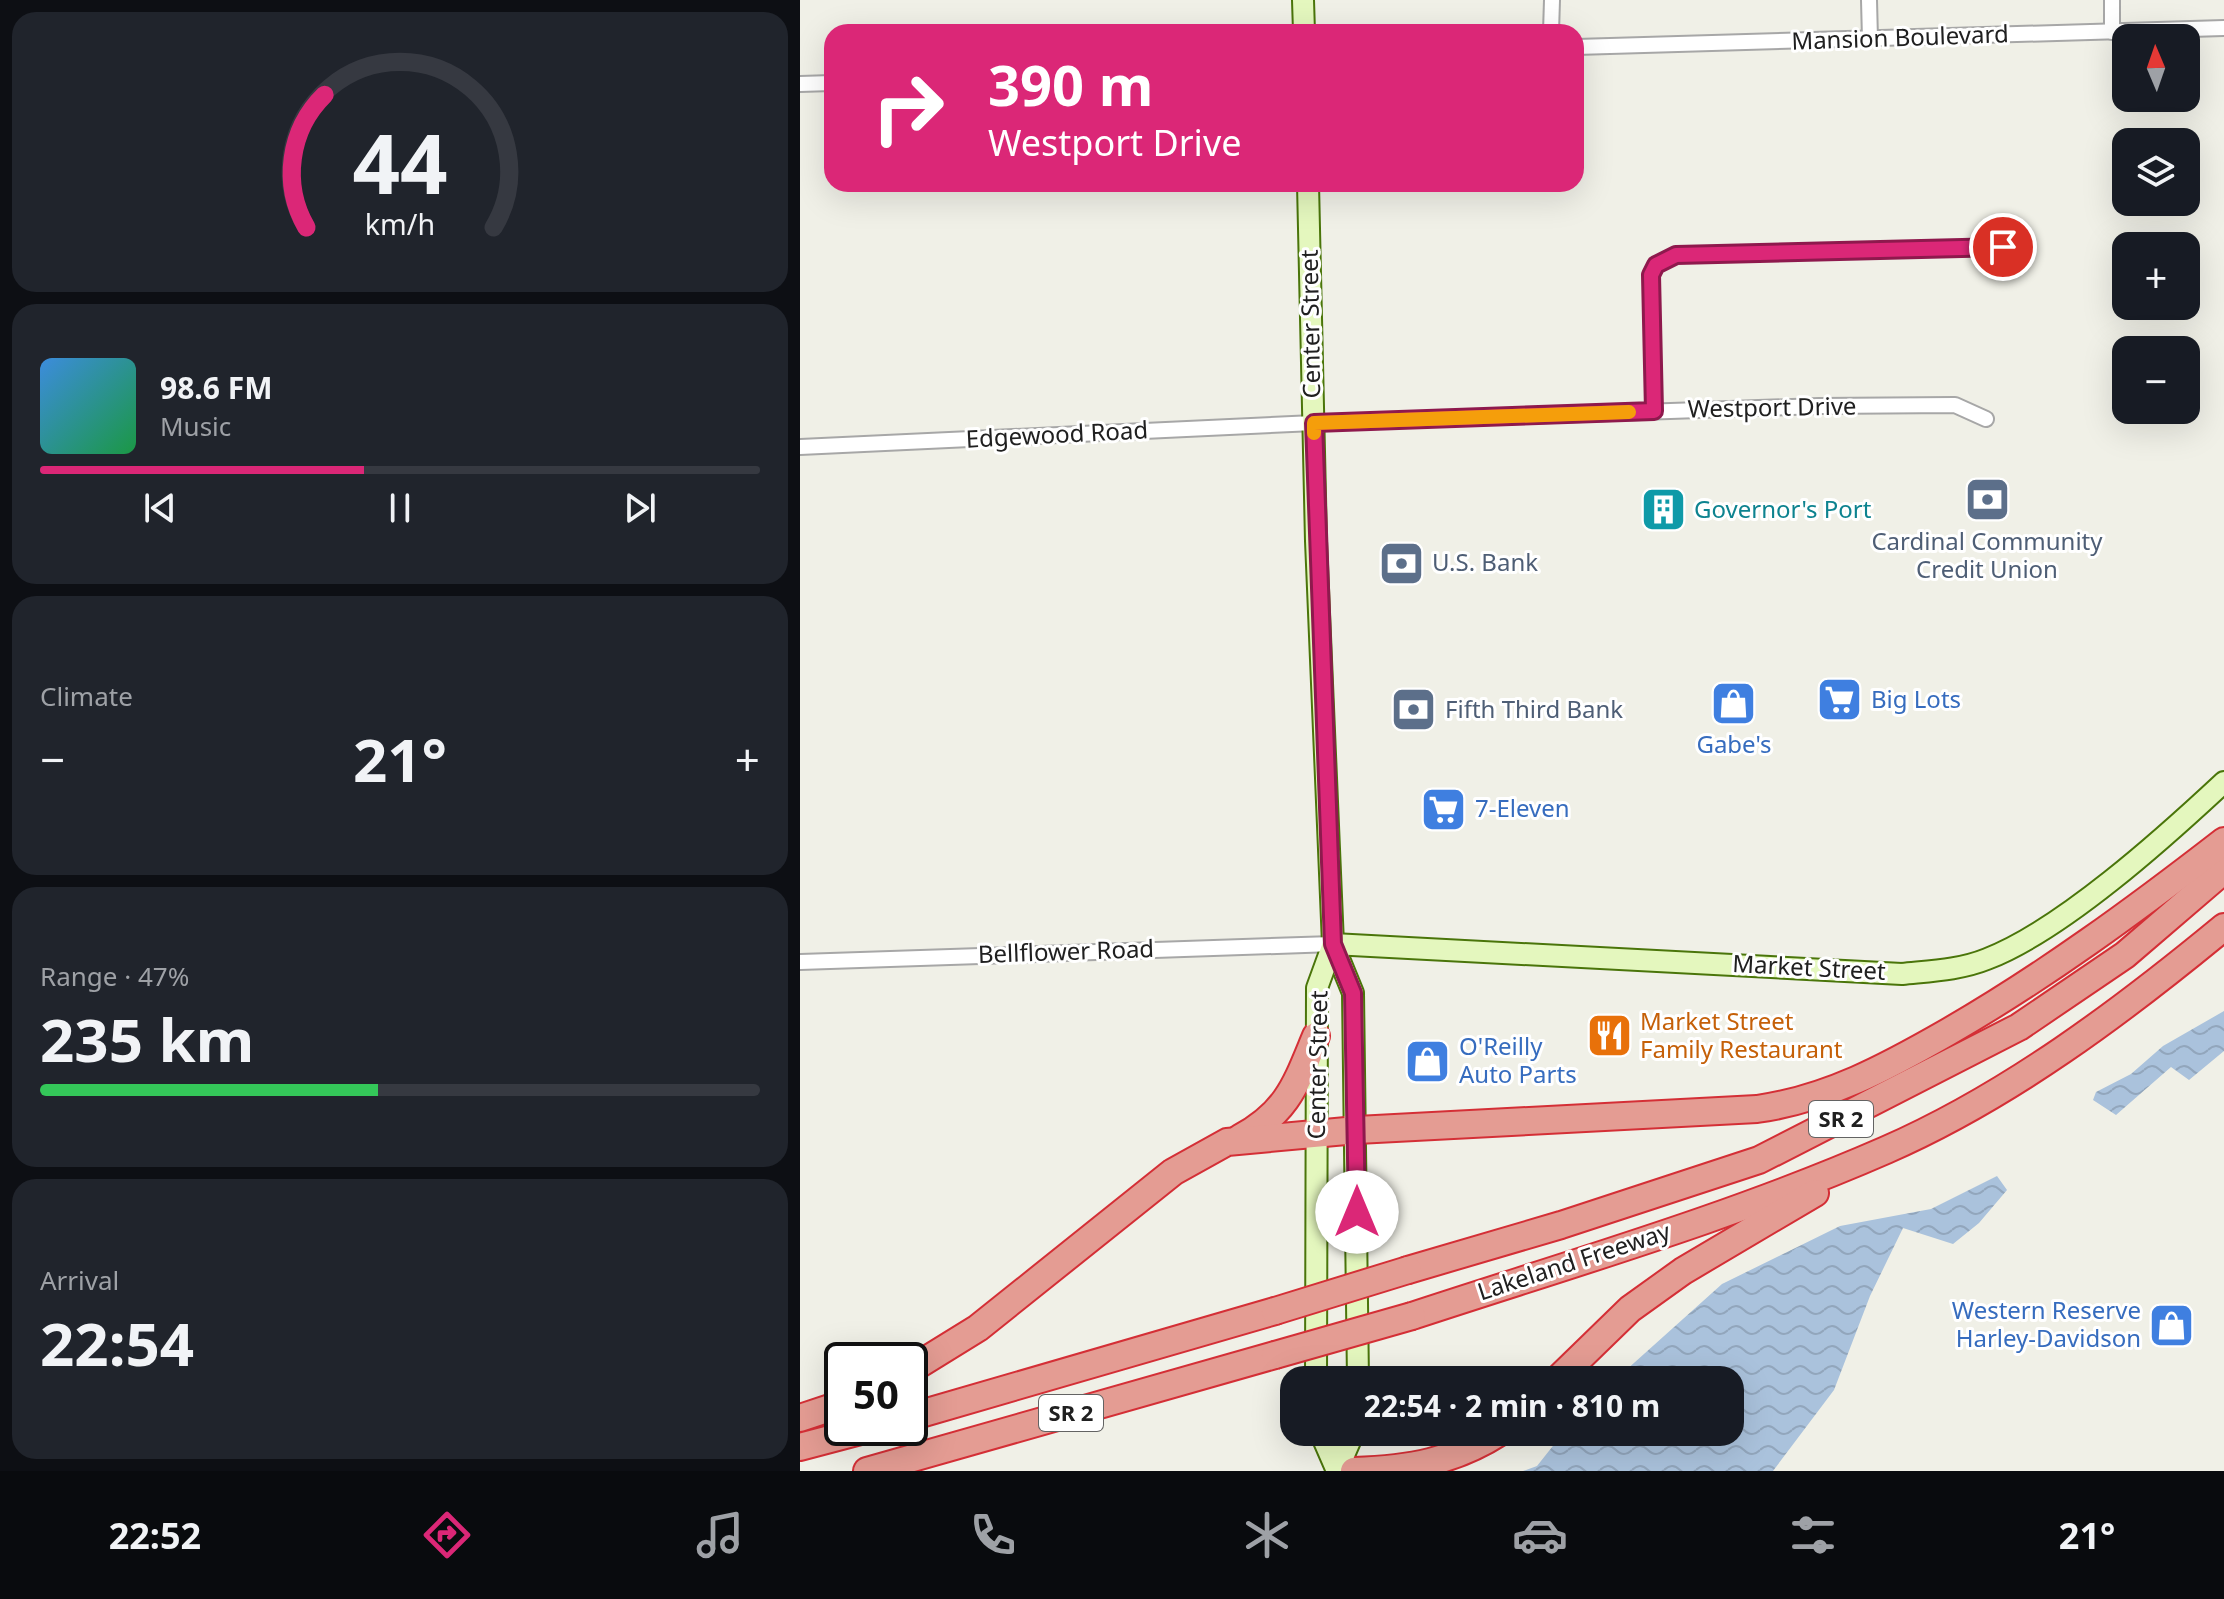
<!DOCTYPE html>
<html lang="en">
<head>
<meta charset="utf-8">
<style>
  body { margin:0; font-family:"Noto Sans",sans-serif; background:#20242c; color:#f1f3f6; height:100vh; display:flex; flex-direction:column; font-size:30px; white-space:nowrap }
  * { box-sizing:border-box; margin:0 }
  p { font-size:26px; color:#9ea1a6 }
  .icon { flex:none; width:44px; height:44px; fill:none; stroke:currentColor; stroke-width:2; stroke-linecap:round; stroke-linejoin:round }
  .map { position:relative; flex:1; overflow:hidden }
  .side { display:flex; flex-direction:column; gap:12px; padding:12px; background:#0d0f14; width:800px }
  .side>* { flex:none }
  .hud { position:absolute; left:24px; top:24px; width:760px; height:168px; border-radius:24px; box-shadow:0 8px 32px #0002; background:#db2777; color:#fff; overflow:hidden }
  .needle { width:52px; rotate:358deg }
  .tools { position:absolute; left:1312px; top:24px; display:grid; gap:16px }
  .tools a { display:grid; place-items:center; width:88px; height:88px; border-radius:16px; background:#171b24; box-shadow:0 8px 32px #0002; font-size:40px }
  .speed { position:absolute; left:24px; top:1342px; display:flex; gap:16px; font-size:40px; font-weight:700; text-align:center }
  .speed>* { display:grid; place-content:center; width:104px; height:104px; border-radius:50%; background:#171b24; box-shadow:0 8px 32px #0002; line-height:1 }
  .speed .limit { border:4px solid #111; border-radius:12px; background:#fff; color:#111 }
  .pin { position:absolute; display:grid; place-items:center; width:68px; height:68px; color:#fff; margin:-34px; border:4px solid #fff; border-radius:50%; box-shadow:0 2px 8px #0007 }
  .me { position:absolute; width:88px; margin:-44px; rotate:0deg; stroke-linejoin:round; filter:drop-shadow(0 0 6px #0008) }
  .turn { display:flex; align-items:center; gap:28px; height:168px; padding:0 32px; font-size:36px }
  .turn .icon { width:104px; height:104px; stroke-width:2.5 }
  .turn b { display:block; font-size:56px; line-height:68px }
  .big { font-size:60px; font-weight:700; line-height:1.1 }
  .side .tile { flex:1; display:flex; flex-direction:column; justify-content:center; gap:12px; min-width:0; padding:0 28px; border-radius:24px; background:#20242c }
  .side .dial { align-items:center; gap:0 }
  .dial svg { height:208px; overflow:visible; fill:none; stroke:#363941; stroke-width:7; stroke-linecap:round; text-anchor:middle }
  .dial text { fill:#f1f3f6; stroke:none }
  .song { display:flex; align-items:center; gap:24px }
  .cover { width:96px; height:96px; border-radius:12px; background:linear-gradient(135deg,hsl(210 70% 55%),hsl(140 70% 35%)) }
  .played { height:8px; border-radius:4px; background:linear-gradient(90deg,#db2777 45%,#363941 45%) }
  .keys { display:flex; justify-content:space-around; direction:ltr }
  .heat { display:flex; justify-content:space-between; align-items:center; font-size:44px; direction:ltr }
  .charge { height:12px; border-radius:6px; background:linear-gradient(90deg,#34c759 47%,#363941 0) }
  .trip { position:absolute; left:480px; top:1366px; width:464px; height:80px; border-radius:24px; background:#171b24; box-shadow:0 8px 32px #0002; font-weight:700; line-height:80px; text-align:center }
  .tab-bar { display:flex; height:128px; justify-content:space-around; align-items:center; background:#090b0e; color:#9ea1a6 }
  .tab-bar .icon { width:56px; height:56px }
  .tab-bar .selected { color:#db2777 }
  .tab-bar b { font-size:36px; color:#f1f3f6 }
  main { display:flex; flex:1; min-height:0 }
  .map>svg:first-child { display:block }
  .water { fill:url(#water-waves) }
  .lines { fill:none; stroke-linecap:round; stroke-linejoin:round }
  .street-casing { stroke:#a7a7a7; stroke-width:18 }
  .secondary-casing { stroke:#4a750a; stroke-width:24 }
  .highway-casing { stroke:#d42f36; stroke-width:30 }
  .street { stroke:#fff; stroke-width:14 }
  .secondary { stroke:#e4f7be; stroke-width:20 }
  .highway { stroke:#e49c93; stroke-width:26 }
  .highway-bridge-casing { stroke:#d42f36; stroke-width:30; stroke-linecap:butt }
  .highway-bridge { stroke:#e49c93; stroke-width:26 }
  .route-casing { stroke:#8e194d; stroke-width:20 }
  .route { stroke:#db2777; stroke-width:14 }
  .slow { stroke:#f59e0b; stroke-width:14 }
  .labels { text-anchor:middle; stroke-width:6; stroke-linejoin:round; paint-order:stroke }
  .shield { fill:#fff; stroke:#636363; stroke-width:2 }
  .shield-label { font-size:22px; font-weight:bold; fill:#202020 }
  .street-label { font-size:24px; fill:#202020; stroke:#fff }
  .culture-label { font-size:24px; fill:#0d838f; stroke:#fff; text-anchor:start }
  .service-label { font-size:24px; fill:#4e5e75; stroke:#fff; text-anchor:start }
  .shop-label { font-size:24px; fill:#366cbe; stroke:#fff; text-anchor:start }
  .food-label { font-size:24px; fill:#c56008; stroke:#fff; text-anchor:start }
</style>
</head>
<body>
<main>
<section class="side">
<div class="tile dial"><svg viewBox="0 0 100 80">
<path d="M14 69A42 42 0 1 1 86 69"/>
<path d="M14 69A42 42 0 0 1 21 18" stroke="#db2777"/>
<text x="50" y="56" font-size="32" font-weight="700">44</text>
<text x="50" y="72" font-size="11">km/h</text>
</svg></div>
<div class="tile">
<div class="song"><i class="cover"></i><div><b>98.6 FM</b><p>Music</p></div></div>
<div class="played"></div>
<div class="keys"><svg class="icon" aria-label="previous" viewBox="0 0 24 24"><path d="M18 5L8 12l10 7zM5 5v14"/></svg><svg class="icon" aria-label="pause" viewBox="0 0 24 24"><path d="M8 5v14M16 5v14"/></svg><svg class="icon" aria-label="next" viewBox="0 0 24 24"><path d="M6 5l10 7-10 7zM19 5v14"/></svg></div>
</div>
<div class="tile"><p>Climate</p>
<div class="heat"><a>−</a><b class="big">21°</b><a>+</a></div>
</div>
<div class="tile"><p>Range · 47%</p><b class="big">235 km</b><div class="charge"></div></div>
<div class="tile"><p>Arrival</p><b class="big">22:54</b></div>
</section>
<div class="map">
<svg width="1424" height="1471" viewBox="0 0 1424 1471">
  <defs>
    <pattern id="water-waves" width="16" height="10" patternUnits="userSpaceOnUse" patternTransform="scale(2)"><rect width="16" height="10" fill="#aac2dc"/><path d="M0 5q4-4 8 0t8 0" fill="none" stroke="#92a6bc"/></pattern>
  </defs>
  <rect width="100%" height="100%" fill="#f0f0e7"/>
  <!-- water -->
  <g class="water">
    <path d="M 1424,1011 L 1424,1051 L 1389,1080 L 1371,1067 L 1316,1115 L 1293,1100 L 1296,1092 L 1331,1074 L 1363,1046 Z"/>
    <path d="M 1197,1176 L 1207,1190 L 1179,1223 L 1153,1244 L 1103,1228 L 1070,1296 L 1034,1390 L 973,1471 L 723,1471 L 737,1466 L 764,1432 L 930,1432 L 930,1380 L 815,1380 L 922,1284 L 1040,1226 L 1131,1209 Z"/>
  </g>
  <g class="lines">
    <defs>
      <g id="street">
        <path d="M 1069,0 L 1070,39"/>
        <path d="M 1312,0 L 1312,32"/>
        <path d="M 751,32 L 752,0"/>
        <path d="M 776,47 L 1424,28"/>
        <path d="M 0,84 L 32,83"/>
        <path d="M 854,411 L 851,275 L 856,265 L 876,255 L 1203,247"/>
        <path d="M 0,447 L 514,423 L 1019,406 L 1155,405 L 1186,419"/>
        <path d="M 0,962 L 533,944"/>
      </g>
      <g id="secondary">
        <path d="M 503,0 L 504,32"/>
        <path d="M 508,184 L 516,541 L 533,944 L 553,993 L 558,1380"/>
        <path d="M 533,944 L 1102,974 C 1130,971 1160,970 1187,959 C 1262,930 1364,838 1424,782"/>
        <path d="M 516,1380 L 517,988 L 533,944"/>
        <path d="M 520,1432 L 537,1471"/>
        <path d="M 537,1471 L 554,1432"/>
      </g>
      <g id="highway">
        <path d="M 440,1138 C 488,1112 496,1084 516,1036"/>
        <path d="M 608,1270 L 761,1225 L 959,1160 L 1219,1027 L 1325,955 L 1424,870"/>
        <path d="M 612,1316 C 770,1264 933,1217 1086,1150 C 1209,1096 1321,1012 1424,927"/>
        <path d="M 110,1370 L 178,1328 L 373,1172 L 427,1142 L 557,1130 L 957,1109 C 1028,1099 1087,1067 1148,1032 C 1245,976 1335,910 1424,841"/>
        <path d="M 757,1380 L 830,1309 L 883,1271 L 1015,1193"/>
        <path d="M 110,1417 L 475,1311"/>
        <path d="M 0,1418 L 42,1404"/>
        <path d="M 0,1447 L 72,1428"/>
        <path d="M 67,1471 L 475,1355"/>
        <path d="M 554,1471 C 609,1469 653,1462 700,1432"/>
      </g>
    </defs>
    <!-- street casing -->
    <use href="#street" class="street-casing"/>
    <!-- secondary casing -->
    <use href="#secondary" class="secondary-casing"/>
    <!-- highway casing -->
    <use href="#highway" class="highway-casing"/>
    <!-- street -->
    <use href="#street" class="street"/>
    <!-- secondary -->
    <use href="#secondary" class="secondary"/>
    <!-- highway -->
    <use href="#highway" class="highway"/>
    <defs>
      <g id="highway-bridge">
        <path d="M 475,1311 L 608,1270"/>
        <path d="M 475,1355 L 612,1316"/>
      </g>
    </defs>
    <!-- highway-bridge casing -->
    <use href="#highway-bridge" class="highway-bridge-casing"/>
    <!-- highway-bridge -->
    <use href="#highway-bridge" class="highway-bridge"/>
  </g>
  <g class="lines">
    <defs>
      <path id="route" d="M 557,1212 L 553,993 L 533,944 L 514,423 L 854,411 L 851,275 L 856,265 L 876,255 L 1203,247"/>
    </defs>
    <!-- route casing -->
    <use href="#route" class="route-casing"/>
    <!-- route -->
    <use href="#route" class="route"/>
    <!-- slow -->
    <path class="slow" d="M 514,433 L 514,423 L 829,412"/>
  </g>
  <!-- icons -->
  <defs>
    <symbol id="bank-square" viewBox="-11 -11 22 22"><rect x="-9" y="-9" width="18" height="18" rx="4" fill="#5c6f8a" stroke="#fff"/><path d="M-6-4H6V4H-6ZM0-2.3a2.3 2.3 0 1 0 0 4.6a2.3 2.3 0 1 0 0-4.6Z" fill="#fff"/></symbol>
    <symbol id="building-square" viewBox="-11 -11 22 22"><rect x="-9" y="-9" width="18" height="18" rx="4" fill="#0f9aa8" stroke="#fff"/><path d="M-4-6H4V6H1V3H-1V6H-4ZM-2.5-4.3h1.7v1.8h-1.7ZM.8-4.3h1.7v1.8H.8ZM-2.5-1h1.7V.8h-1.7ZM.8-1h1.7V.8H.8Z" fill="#fff"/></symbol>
    <symbol id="supermarket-square" viewBox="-11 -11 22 22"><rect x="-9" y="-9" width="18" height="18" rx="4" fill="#3f7fe0" stroke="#fff"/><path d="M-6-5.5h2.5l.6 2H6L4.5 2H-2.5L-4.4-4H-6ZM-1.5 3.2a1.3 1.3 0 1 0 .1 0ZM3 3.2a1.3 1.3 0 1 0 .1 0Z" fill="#fff"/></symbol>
    <symbol id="shop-square" viewBox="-11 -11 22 22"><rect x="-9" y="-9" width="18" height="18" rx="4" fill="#3f7fe0" stroke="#fff"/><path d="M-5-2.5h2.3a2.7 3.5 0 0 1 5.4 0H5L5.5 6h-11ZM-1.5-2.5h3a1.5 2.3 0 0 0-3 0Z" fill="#fff"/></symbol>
    <symbol id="restaurant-square" viewBox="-11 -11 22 22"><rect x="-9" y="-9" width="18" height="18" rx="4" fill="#e8710a" stroke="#fff"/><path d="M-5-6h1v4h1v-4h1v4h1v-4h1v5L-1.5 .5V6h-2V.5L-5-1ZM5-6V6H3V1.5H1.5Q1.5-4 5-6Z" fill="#fff"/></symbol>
  </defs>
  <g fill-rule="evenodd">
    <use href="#bank-square" x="1162" y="474" width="51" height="51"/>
    <use href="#building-square" x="838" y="484" width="51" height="51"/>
    <use href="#bank-square" x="576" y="538" width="51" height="51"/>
    <use href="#supermarket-square" x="1014" y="674" width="51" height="51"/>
    <use href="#shop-square" x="908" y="678" width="51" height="51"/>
    <use href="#bank-square" x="588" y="684" width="51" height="51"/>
    <use href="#supermarket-square" x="618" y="784" width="51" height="51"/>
    <use href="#restaurant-square" x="784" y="1010" width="51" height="51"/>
    <use href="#shop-square" x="602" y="1036" width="51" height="51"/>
    <use href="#shop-square" x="1346" y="1300" width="51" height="51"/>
  </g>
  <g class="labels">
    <!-- shield labels -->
    <g class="shield">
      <rect x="1009" y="1101" width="64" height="36" rx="6"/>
      <rect x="239" y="1395" width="64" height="36" rx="6"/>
    </g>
    <g class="shield-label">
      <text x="1041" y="1127">SR 2</text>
      <text x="271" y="1421">SR 2</text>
    </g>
    <!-- street labels -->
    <g class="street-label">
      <text transform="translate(1100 38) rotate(-2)" y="8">Mansion Boulevard</text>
      <text transform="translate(511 324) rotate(-91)" y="8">Center Street</text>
      <text transform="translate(972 408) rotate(-1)" y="8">Westport Drive</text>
      <text transform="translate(257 435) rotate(-3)" y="8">Edgewood Road</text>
      <text transform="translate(266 952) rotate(-2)" y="8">Bellflower Road</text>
      <text transform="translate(1009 968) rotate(3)" y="8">Market Street</text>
      <text transform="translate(518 1065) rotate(-89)" y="8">Center Street</text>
      <text transform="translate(774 1262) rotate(-18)" y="8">Lakeland Freeway</text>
    </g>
    <!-- culture labels -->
    <g class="culture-label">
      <text x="894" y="518">Governor's Port</text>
    </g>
    <!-- service labels -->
    <g class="service-label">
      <text x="1187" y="550" text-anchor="middle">Cardinal Community<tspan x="1187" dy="28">Credit Union</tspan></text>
      <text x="632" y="571">U.S. Bank</text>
      <text x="645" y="718">Fifth Third Bank</text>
    </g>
    <!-- shop labels -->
    <g class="shop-label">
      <text x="1071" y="708">Big Lots</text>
      <text x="934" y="753" text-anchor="middle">Gabe's</text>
      <text x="675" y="817">7-Eleven</text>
      <text x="659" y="1055">O'Reilly<tspan x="659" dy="28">Auto Parts</tspan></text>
      <text x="1341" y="1319" text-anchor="end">Western Reserve<tspan x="1341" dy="28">Harley-Davidson</tspan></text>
    </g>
    <!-- food labels -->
    <g class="food-label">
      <text x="840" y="1030">Market Street<tspan x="840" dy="28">Family Restaurant</tspan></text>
    </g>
  </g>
</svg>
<div class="tools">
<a><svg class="needle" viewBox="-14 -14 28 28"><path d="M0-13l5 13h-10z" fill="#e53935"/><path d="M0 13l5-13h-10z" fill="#9ea1a6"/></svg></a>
<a><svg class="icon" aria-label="layers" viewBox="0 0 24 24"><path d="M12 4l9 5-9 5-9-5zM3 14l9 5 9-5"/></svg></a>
<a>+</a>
<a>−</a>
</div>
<div class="speed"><div class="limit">50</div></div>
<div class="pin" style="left:1203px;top:247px;background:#d93025"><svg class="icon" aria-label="arrive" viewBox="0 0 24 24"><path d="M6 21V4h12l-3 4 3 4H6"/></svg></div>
<svg class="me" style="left:557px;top:1212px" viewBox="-20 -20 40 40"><circle r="19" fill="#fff"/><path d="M0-13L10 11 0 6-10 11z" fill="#db2777"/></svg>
<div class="trip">22:54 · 2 min · 810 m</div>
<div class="hud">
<div class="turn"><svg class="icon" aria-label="right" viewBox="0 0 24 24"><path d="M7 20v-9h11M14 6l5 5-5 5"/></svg><div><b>390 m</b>Westport Drive</div></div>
</div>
</div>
</main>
<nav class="tab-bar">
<b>22:52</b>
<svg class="icon selected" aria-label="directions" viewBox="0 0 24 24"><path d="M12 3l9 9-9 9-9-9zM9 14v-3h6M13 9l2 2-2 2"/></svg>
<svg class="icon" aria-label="music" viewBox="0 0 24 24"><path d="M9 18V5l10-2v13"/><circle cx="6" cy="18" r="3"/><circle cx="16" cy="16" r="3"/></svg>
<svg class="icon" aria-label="phone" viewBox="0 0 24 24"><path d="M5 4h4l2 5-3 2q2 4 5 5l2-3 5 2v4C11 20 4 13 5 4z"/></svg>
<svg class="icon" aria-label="climate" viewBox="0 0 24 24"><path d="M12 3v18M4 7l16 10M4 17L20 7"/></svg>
<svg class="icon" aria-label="car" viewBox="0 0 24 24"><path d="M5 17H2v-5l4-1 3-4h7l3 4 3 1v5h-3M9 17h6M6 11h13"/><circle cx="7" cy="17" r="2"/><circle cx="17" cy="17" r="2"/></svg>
<svg class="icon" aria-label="filters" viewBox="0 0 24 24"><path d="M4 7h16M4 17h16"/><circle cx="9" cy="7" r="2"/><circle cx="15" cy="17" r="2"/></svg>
<b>21°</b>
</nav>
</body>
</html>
